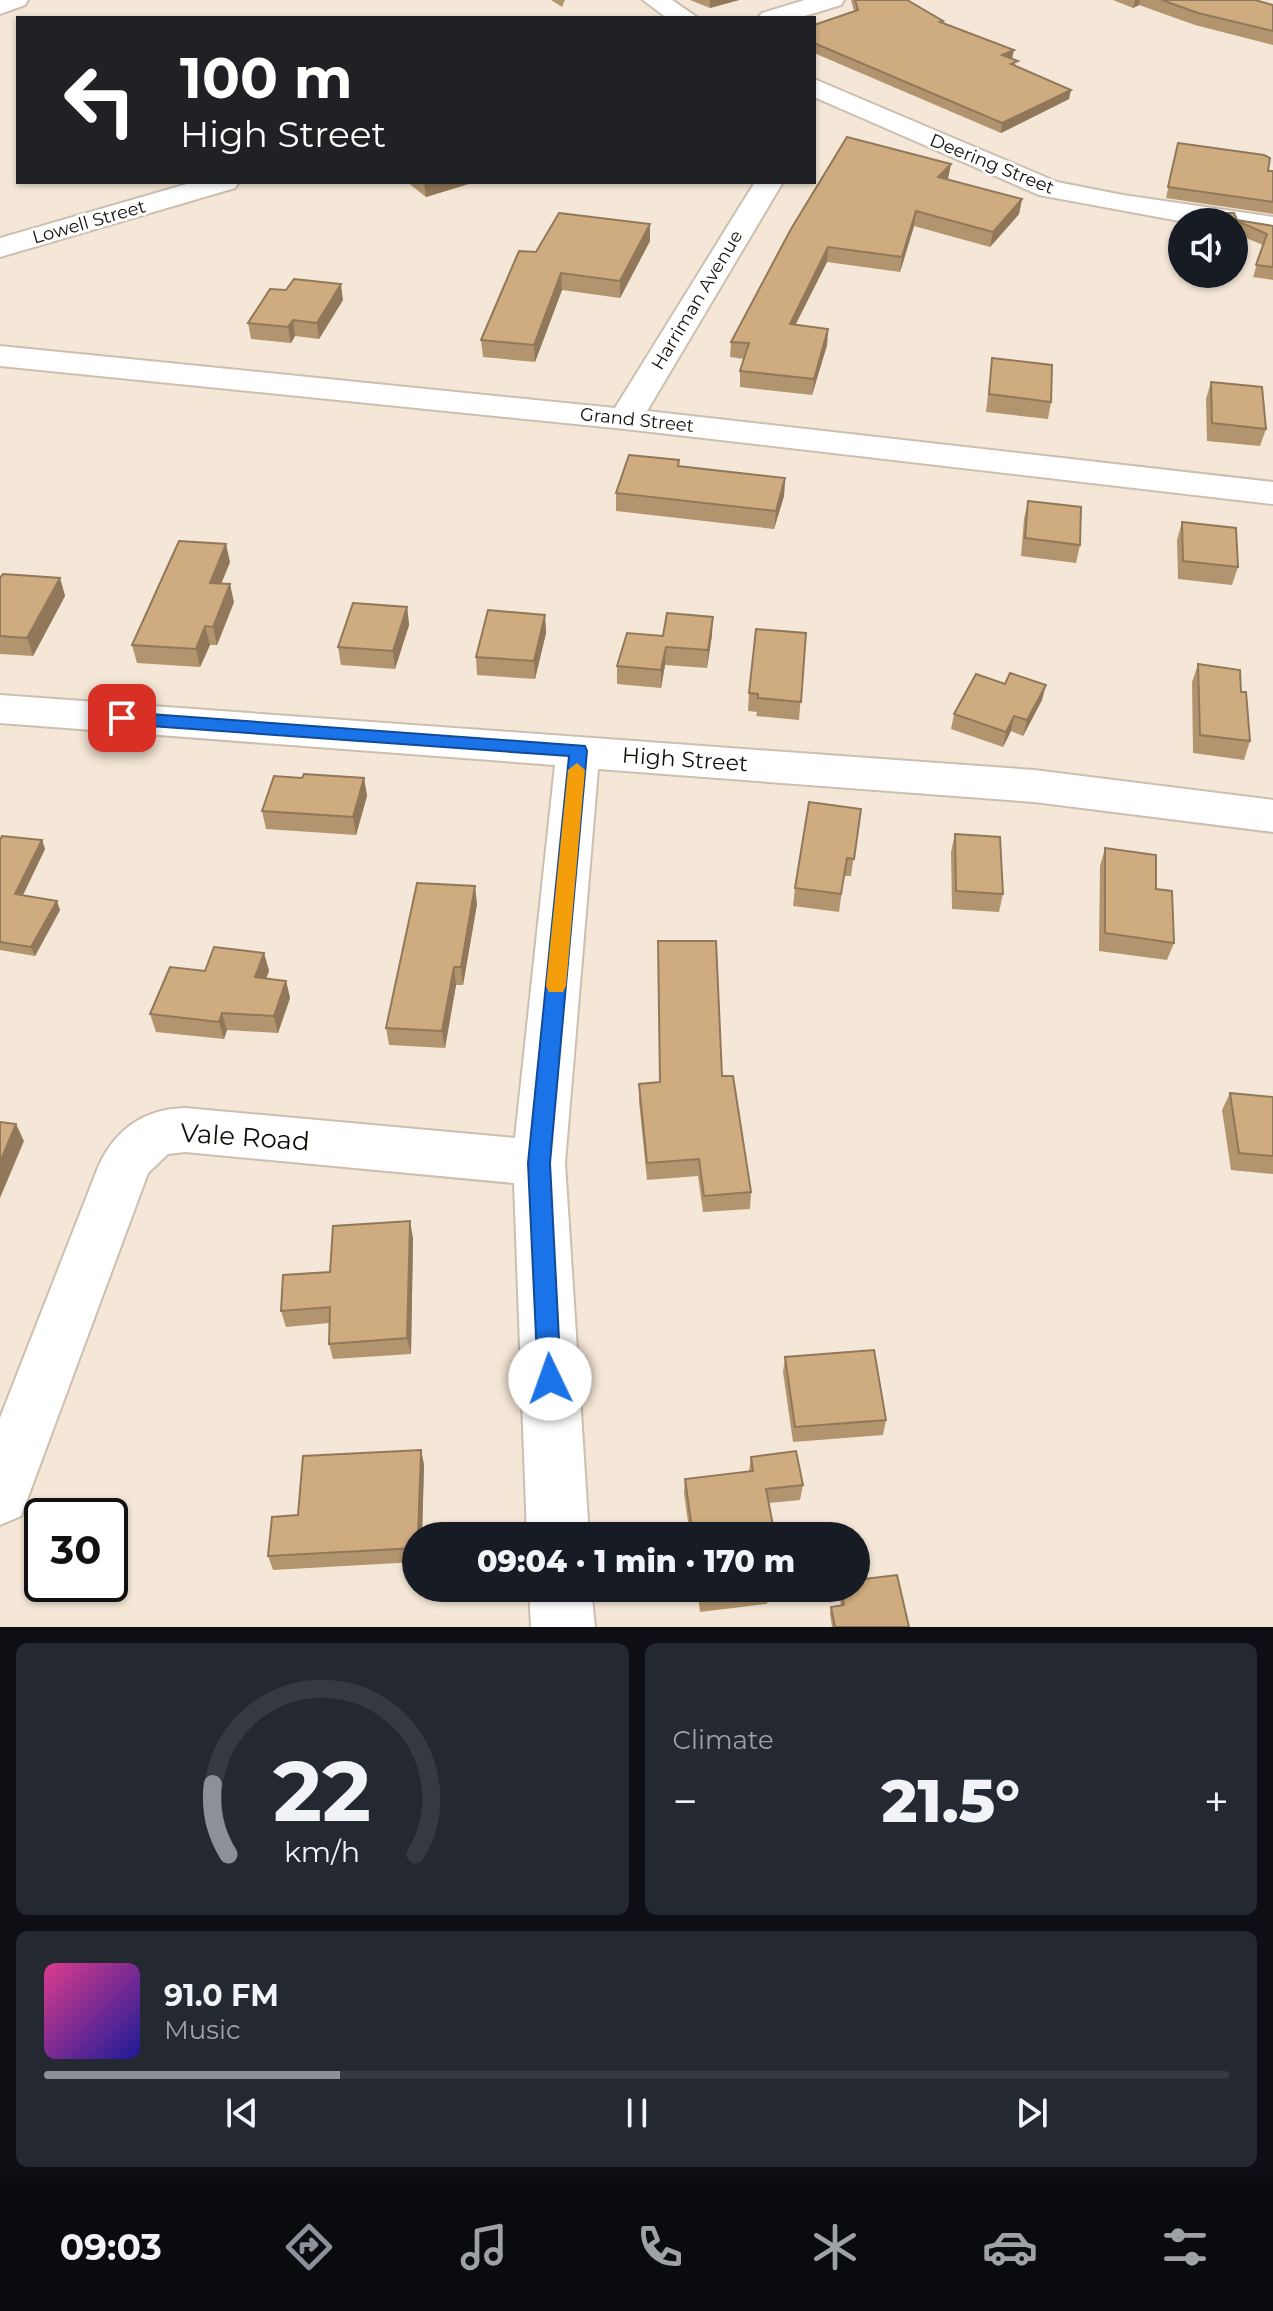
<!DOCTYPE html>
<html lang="en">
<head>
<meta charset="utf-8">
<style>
  body { margin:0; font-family:Montserrat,sans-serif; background:#242831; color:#f1f3f6; height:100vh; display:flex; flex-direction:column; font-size:30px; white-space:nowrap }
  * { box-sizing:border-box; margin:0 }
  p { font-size:26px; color:#9ea1a6 }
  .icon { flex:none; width:44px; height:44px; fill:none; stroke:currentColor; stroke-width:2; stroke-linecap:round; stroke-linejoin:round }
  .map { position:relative; height:1627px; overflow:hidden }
  .side { display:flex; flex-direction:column; gap:16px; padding:16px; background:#0d0f14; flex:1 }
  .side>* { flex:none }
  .hud { position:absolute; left:16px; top:16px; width:800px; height:168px; border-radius:0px; box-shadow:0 2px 6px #0004; background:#202124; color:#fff; overflow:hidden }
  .fabs { position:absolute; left:1168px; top:208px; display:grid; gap:16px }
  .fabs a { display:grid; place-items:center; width:80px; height:80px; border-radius:50%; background:#171b24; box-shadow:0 2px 6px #0004; font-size:40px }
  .speed { position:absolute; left:24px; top:1498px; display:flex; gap:16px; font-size:40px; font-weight:700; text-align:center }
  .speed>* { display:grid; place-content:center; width:104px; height:104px; border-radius:50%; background:#171b24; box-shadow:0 2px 6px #0004; line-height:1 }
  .speed .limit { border:4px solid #111; border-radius:12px; background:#fff; color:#111 }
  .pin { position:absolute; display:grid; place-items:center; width:68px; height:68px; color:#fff; margin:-34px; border-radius:16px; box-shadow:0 4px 12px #0006 }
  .me { position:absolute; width:88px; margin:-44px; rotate:357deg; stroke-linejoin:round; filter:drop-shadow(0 0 6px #0008) }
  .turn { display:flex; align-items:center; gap:28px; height:168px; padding:0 32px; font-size:36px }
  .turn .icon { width:104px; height:104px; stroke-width:2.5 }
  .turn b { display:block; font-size:56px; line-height:68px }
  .big { font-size:60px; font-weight:800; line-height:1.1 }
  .side .card { flex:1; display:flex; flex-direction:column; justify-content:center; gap:12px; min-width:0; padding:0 28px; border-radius:12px; background:#242831 }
  .side .dial { align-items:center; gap:0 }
  .dial svg { height:208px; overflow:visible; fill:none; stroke:#363941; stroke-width:7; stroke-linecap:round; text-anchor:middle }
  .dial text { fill:#f1f3f6; stroke:none }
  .song { display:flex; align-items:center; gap:24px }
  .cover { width:96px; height:96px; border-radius:12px; background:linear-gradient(135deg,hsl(330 70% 55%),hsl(240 70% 35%)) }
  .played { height:8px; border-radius:4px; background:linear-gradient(90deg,#8c9099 25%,#363941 25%) }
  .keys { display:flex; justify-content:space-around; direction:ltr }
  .heat { display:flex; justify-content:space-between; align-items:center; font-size:44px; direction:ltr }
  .side .tiles { flex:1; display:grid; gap:16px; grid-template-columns:1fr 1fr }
  .card:last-child { grid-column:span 2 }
  .trip { position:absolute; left:402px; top:1522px; width:468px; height:80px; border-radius:40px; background:#171b24; box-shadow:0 2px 6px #0004; font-weight:800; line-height:80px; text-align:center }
  .dock { display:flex; height:128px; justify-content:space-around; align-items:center; background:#090b0e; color:#9ea1a6 }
  .dock .icon { width:56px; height:56px }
  .dock .active { color:#8c9099 }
  .dock b { font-size:36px; color:#f1f3f6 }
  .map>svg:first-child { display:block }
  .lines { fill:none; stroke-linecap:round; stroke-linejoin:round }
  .minor-casing { stroke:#ccbfaf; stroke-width:4 }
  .major-casing { stroke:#ccbfaf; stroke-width:4 }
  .minor { fill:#fff; fill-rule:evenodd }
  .major { fill:#fff; fill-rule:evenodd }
  .wall { fill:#b2946e }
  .shaded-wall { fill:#91785a }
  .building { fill:#cfac80; stroke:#91785a; stroke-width:2 }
  .route { fill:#1a73e8; stroke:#114b97; stroke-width:2 }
  .slow { fill:#f59e0b }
  .labels { text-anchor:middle; stroke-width:6; stroke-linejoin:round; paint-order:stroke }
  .far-street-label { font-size:18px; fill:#120e08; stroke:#fff }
  .street-label { font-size:22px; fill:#120e08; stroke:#fff }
  .near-street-label { font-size:26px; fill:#120e08; stroke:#fff }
</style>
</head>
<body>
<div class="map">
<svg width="1273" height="1627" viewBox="0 0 1273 1627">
  <rect width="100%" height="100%" fill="#f5e7d7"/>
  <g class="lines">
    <defs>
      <g id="minor">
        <path d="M 0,0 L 28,0 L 25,5 L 0,14 Z"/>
        <path d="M 643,0 L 672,0 L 698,18 L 667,18 Z"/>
        <path d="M 814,79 L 1057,182 L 1123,195 L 1273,217 L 1273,235 L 1234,229 L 1234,222 L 1185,222 L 1039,195 L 814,97 Z"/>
        <path d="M 755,182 L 783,182 L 647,411 L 1273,482 L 1273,504 L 625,429 L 0,366 L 0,346 L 615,408 Z"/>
        <path d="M 0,695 L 1034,770 L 1273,800 L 1273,832 L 1034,802 L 598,769 L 565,1163 L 589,1536 L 527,1536 L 514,1183 L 185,1152 L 168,1154 L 148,1173 L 21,1516 L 0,1525 L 0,1418 L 99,1165 C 116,1129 144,1109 185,1108 L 515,1138 L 555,765 L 0,723 Z"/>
        <path d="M 529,1588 L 591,1588 L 595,1627 L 531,1627 Z"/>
      </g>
      <g id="major">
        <path d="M 805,0 L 844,0 L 841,5 L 798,18 L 758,18 L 762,13 Z"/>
        <path d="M 194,182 L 239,182 L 235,188 L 0,257 L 0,238 Z"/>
      </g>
    </defs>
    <!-- minor casing -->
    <use href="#minor" class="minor-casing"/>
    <!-- major casing -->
    <use href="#major" class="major-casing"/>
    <!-- minor -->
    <use href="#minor" class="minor"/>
    <!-- major -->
    <use href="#major" class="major"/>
  </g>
  <!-- wall -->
  <g class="wall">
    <path d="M 551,0 L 565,0 L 562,7 Z"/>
    <path d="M 690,0 L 739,0 L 710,8 Z"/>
    <path d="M 851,0 L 907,0 L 943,21 L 943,23 L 1012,59 L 1017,67 L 1069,99 L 1001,133 L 814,53 L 814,25 L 854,11 Z"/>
    <path d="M 1113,0 L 1255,0 L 1273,5 L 1273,45 L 1195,25 L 1139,5 L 1133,8 Z"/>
    <path d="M 1178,143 L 1273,171 L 1273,214 L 1166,198 Z"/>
    <path d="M 951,164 L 947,180 L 1022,199 L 1019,214 L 990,247 L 914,226 L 900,272 L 827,262 L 796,324 L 828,329 L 827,345 L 812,395 L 740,387 L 740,371 L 744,359 L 730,357 L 731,342 L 791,229 Z"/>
    <path d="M 407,182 L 475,182 L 426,197 Z"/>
    <path d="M 1219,213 L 1237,220 L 1273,226 L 1273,280 L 1253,277 L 1263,245 L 1234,233 L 1234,222 L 1217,222 Z"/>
    <path d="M 650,241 L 620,298 L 562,290 L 535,362 L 483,357 L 481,340 L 536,252 Z"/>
    <path d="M 343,300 L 319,339 L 295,336 L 291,343 L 251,339 L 248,323 Z"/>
    <path d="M 992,358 L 1051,402 L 1048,419 L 986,412 Z"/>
    <path d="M 1211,382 L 1266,429 L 1260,446 L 1207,441 L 1206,399 Z"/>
    <path d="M 679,460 L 679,466 L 785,478 L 784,496 L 774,529 L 616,511 L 616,493 Z"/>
    <path d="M 1028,501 L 1080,545 L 1076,563 L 1021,556 L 1024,519 Z"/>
    <path d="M 1182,522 L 1238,567 L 1232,585 L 1178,579 L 1177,540 Z"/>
    <path d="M 230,562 L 221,584 L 234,602 L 217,645 L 210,645 L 200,667 L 137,663 L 132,645 Z"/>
    <path d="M 0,578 L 60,578 L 65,596 L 33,656 L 0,654 Z"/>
    <path d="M 407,607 L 409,625 L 395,669 L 341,665 L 338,647 Z"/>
    <path d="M 545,615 L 546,633 L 535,679 L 477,675 L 476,657 Z"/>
    <path d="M 806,633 L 799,720 L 756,716 L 757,712 L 748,711 L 749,693 Z"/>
    <path d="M 712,635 L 707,668 L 665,665 L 661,688 L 617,684 L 617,666 L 663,636 Z"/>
    <path d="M 1198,664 L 1241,692 L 1250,741 L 1244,760 L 1193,753 L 1192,682 Z"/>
    <path d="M 1042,700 L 1023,736 L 1011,731 L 1003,747 L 951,729 L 954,714 Z"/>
    <path d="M 302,778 L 364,778 L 367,796 L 356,835 L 266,829 L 262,811 Z"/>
    <path d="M 861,809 L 851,876 L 844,876 L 839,912 L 793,906 L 795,888 Z"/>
    <path d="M 955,834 L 1003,894 L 999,912 L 952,909 L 951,852 Z"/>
    <path d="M 0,840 L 42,840 L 45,849 L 23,895 L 60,910 L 35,956 L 0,950 Z"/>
    <path d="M 1105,848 L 1156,889 L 1174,943 L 1167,960 L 1099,951 L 1100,866 Z"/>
    <path d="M 477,904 L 463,985 L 456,985 L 445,1048 L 389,1045 L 386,1028 Z"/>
    <path d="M 264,953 L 269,971 L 266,978 L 286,981 L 290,998 L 278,1033 L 227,1030 L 224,1039 L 156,1032 L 150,1014 L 205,971 Z"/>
    <path d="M 722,1076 L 751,1192 L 750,1209 L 703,1212 L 698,1176 L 647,1180 L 639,1101 L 639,1084 Z"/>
    <path d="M 1230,1093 L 1273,1097 L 1273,1174 L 1231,1170 L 1222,1110 Z"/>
    <path d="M 413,1238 L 411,1354 L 333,1359 L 329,1344 L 329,1323 L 286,1327 L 281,1311 L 330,1272 Z"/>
    <path d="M 785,1357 L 886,1420 L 883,1435 L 793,1442 L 783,1372 Z"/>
    <path d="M 421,1450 L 424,1465 L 422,1536 L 416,1536 L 416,1562 L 273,1570 L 268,1556 L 298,1515 Z"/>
    <path d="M 751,1457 L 803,1485 L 800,1500 L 769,1503 L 775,1536 L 690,1536 L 684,1493 L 685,1479 L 749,1471 Z"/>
    <path d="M 697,1588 L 768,1588 L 769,1591 L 767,1604 L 700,1612 Z"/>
    <path d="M 838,1588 L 856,1588 L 909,1627 L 832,1627 L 830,1614 L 831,1607 L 841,1606 Z"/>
  </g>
  <!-- shaded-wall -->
  <g class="shaded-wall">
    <path d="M 710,0 L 739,0 L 710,8 Z"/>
    <path d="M 1135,0 L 1140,0 L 1139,5 L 1133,8 Z"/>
    <path d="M 1014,50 L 1012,59 L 1002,55 Z"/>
    <path d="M 1071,90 L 1069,99 L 1001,133 L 1002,123 Z"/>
    <path d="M 951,164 L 948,179 L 936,192 L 938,177 Z"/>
    <path d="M 424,182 L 475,182 L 426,197 Z"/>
    <path d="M 1022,199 L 1019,214 L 990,247 L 993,232 Z"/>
    <path d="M 916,211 L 914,226 L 900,272 L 902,257 Z"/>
    <path d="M 650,224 L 650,241 L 620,298 L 620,281 Z"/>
    <path d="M 828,247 L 827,262 L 788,339 L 790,324 Z"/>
    <path d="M 561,273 L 562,290 L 535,362 L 534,345 Z"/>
    <path d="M 341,284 L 343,300 L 319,339 L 317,323 Z"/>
    <path d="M 293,320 L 295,336 L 291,343 L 288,327 Z"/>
    <path d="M 828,329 L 827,345 L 812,395 L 814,379 Z"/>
    <path d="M 785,478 L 784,496 L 774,529 L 776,511 Z"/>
    <path d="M 226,544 L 230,562 L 214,601 L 210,583 Z"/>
    <path d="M 60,578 L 65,596 L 33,656 L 27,638 Z"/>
    <path d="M 230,584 L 234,602 L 217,645 L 213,627 Z"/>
    <path d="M 407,607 L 409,625 L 395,669 L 393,651 Z"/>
    <path d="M 545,615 L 546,633 L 535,679 L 534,661 Z"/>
    <path d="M 713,617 L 712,635 L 707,668 L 708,650 Z"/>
    <path d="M 205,626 L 210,645 L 200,667 L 196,649 Z"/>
    <path d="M 666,647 L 665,665 L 661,688 L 661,670 Z"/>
    <path d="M 1046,685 L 1042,700 L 1023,736 L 1027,720 Z"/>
    <path d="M 1014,716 L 1011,731 L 1003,747 L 1006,732 Z"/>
    <path d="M 364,778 L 367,796 L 356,835 L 353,817 Z"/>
    <path d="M 42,840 L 45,849 L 19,903 L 15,894 Z"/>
    <path d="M 475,886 L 477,904 L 463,985 L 461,967 Z"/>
    <path d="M 57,901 L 60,910 L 35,956 L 31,947 Z"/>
    <path d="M 264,953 L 269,971 L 260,995 L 255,977 Z"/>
    <path d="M 454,967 L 456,985 L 445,1048 L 442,1031 Z"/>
    <path d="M 286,981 L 290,998 L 278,1033 L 274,1016 Z"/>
    <path d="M 222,1013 L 227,1030 L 224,1039 L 219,1022 Z"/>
    <path d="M 16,1124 L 24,1141 L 0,1198 L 0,1162 Z"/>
    <path d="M 410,1221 L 413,1238 L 411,1354 L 407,1338 Z"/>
    <path d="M 421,1450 L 424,1465 L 422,1536 L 418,1536 Z"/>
  </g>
  <!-- building -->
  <g class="building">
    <path d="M 855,0 L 907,0 L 943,21 L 940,22 L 1014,50 L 1002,55 L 1018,61 L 1011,64 L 1071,90 L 1002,123 L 814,43 L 814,25 L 858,10 Z"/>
    <path d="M 1162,0 L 1255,0 L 1273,5 L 1273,31 L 1198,13 Z"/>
    <path d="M 847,137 L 951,164 L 938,177 L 1022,199 L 993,232 L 916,211 L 902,257 L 828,247 L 790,324 L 828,329 L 814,379 L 740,371 L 749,343 L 731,342 L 791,229 Z"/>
    <path d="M 1178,143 L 1264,155 L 1270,158 L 1268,171 L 1273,171 L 1273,202 L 1168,187 Z"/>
    <path d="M 559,213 L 650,224 L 620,281 L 561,273 L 534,345 L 481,340 L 519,251 L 536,252 Z"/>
    <path d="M 1219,213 L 1234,213 L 1237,220 L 1273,226 L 1273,267 L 1256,265 L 1267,234 Z"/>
    <path d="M 294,279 L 341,284 L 317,323 L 293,320 L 288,327 L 248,323 L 270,289 L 286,290 Z"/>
    <path d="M 992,358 L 1052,365 L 1051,402 L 989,394 Z"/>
    <path d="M 1211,382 L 1262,387 L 1266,429 L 1212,423 Z"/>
    <path d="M 629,455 L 679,460 L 678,466 L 785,478 L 776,511 L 616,493 Z"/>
    <path d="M 1028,501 L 1081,507 L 1080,545 L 1025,538 Z"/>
    <path d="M 1182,522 L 1236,528 L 1238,567 L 1183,561 Z"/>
    <path d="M 179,541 L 226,544 L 210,583 L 230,584 L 213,627 L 205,626 L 196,649 L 132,645 Z"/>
    <path d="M 3,574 L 60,578 L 27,638 L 0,636 L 0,578 Z"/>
    <path d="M 353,603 L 407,607 L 393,651 L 338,647 Z"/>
    <path d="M 488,610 L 545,615 L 534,661 L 476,657 Z"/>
    <path d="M 667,613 L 713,617 L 708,650 L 666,647 L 661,670 L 617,666 L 627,633 L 663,636 Z"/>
    <path d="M 756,629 L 806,633 L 801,702 L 758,698 L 758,694 L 749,693 Z"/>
    <path d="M 1198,664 L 1240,670 L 1241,692 L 1246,692 L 1250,741 L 1200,735 Z"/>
    <path d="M 1010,673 L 1046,685 L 1027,720 L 1014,716 L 1006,732 L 954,714 L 976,674 L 1005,684 Z"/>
    <path d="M 304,774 L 364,778 L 353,817 L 262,811 L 274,776 L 302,778 Z"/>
    <path d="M 809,802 L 861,809 L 854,859 L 847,858 L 841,894 L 795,888 Z"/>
    <path d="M 955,834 L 1000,837 L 1003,894 L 956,891 Z"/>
    <path d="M 2,836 L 42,840 L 15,894 L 57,901 L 31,947 L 0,942 L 0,840 Z"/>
    <path d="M 1105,848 L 1156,855 L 1156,889 L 1172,891 L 1174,943 L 1105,933 Z"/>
    <path d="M 417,883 L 475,886 L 461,967 L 454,967 L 442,1031 L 386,1028 Z"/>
    <path d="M 658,941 L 716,941 L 722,1076 L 733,1076 L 751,1192 L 704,1196 L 699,1159 L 647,1163 L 639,1084 L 660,1082 Z"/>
    <path d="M 214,947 L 264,953 L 255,977 L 286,981 L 274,1016 L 222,1013 L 219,1022 L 150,1014 L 170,967 L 205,971 Z"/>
    <path d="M 1230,1093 L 1273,1097 L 1273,1156 L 1239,1153 Z"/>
    <path d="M 0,1122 L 16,1124 L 0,1162 Z"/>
    <path d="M 410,1221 L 407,1338 L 329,1344 L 330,1307 L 281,1311 L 283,1275 L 330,1272 L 333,1226 Z"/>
    <path d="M 874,1350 L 886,1420 L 795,1427 L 785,1357 Z"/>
    <path d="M 421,1450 L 418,1536 L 416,1536 L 416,1548 L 268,1556 L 272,1517 L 298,1515 L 303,1456 Z"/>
    <path d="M 796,1451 L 803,1485 L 766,1489 L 775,1536 L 693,1536 L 685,1479 L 753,1471 L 751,1457 Z"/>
    <path d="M 897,1575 L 909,1627 L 835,1627 L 831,1607 L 844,1605 L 840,1588 L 856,1588 L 856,1580 Z"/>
    <path d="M 700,1588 L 768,1588 L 769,1591 L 701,1599 Z"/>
  </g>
  <!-- route -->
  <path class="route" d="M 122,712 L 585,746 L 587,751 L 550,1163 L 561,1379 L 558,1387 L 550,1390 L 541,1387 L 538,1379 L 528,1163 L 569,756 L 122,724 L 113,718 Z"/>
  <!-- slow -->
  <path class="slow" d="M 577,763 L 585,770 L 566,986 L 563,992 L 549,992 L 546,986 L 568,770 Z"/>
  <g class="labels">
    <!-- far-street labels -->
    <g class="far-street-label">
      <text transform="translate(992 164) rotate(22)" y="6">Deering Street</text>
      <text transform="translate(89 222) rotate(-16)" y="6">Lowell Street</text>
      <text transform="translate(697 300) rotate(-59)" y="6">Harriman Avenue</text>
      <text transform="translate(637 420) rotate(6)" y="6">Grand Street</text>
    </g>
    <!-- street labels -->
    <g class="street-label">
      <text transform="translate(685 759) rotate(4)" y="8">High Street</text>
    </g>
    <!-- near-street labels -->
    <g class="near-street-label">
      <text transform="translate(245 1137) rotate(4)" y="9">Vale Road</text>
    </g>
  </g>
</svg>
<div class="fabs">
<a><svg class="icon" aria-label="sound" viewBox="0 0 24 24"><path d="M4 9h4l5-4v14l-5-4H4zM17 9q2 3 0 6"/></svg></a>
</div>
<div class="speed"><div class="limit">30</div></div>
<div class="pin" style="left:122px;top:718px;background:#d93025"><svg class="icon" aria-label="arrive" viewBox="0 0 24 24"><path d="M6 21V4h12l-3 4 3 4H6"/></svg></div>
<svg class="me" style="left:550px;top:1379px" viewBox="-20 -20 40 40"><circle r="19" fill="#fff"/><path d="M0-13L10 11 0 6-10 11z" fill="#1a73e8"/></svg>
<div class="trip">09:04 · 1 min · 170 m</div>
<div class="hud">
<div class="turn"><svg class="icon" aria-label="left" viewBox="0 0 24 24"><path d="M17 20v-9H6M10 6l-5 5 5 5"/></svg><div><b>100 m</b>High Street</div></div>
</div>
</div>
<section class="side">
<div class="tiles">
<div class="card dial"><svg viewBox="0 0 100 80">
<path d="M14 69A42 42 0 1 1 86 69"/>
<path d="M14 69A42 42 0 0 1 8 42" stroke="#8c9099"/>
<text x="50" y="56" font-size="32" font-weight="700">22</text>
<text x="50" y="72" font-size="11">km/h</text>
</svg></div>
<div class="card"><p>Climate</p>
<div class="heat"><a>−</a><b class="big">21.5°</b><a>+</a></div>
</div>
<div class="card">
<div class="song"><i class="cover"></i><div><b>91.0 FM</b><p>Music</p></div></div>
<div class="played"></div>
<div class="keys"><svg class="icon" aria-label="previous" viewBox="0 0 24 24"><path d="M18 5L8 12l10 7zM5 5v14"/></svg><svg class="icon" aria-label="pause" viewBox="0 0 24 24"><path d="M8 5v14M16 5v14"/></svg><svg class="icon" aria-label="next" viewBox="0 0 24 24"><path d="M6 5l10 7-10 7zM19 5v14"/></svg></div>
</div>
</div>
</section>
<nav class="dock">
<b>09:03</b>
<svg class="icon active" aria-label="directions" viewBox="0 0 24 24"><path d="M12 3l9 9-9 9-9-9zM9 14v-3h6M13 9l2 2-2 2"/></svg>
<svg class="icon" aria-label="music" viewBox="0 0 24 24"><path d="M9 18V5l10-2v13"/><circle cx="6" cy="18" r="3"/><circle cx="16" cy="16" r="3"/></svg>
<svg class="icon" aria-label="phone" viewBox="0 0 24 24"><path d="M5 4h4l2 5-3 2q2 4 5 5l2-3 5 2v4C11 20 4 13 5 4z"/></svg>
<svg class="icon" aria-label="climate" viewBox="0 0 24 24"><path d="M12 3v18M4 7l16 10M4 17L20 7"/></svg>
<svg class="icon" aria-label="car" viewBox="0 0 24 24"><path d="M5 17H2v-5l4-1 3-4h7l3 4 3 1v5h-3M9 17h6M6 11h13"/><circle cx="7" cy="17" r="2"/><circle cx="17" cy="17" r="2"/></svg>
<svg class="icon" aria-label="filters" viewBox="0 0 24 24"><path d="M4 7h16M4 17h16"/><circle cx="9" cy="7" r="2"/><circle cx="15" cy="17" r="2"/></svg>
</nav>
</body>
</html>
